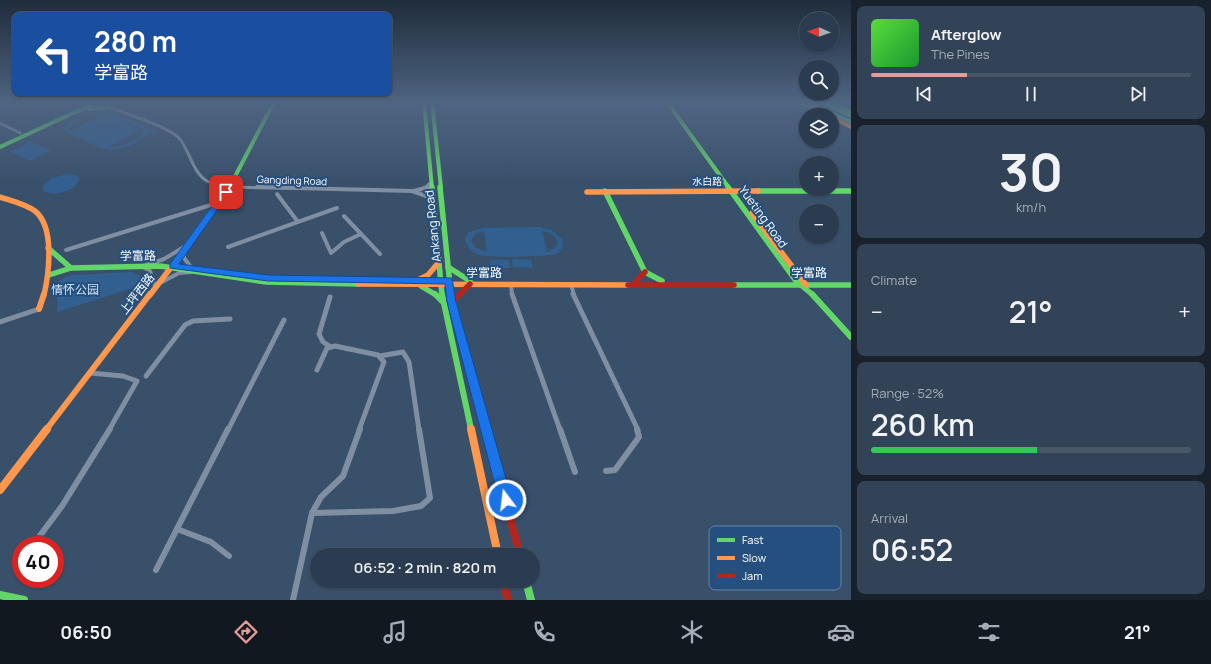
<!DOCTYPE html>
<html lang="en">
<head>
<meta charset="utf-8">
<style>
  body { margin:0; font-family:Manrope,"Noto Sans SC",sans-serif; background:#334357; color:#f1f3f6; height:100vh; display:flex; flex-direction:column; font-size:15px; white-space:nowrap }
  * { box-sizing:border-box; margin:0 }
  p { font-size:13px; color:#a6adb7 }
  .icon { flex:none; width:22px; height:22px; fill:none; stroke:currentColor; stroke-width:2; stroke-linecap:round; stroke-linejoin:round }
  .map { position:relative; flex:1; overflow:hidden }
  .panel { display:flex; flex-direction:column; gap:6px; padding:6px; background:#18212c; width:360px }
  .panel>* { flex:none }
  .guide { position:absolute; left:12px; top:12px; width:380px; height:84px; border-radius:8px; box-shadow:0 1px 3px #0004,0 0 0 1px #475667; background:#1a4fa0; color:#fff; overflow:hidden }
  .needle { width:26px; rotate:272deg }
  .tools { position:absolute; left:799px; top:12px; display:grid; gap:8px }
  .tools a { display:grid; place-items:center; width:40px; height:40px; border-radius:50%; background:#2b3c50; box-shadow:0 1px 3px #0004,0 0 0 1px #475667; font-size:20px }
  .speed { position:absolute; left:12px; top:536px; display:flex; gap:8px; font-size:20px; font-weight:700; text-align:center }
  .speed>* { display:grid; place-content:center; width:52px; height:52px; border-radius:50%; background:#2b3c50; box-shadow:0 1px 3px #0004,0 0 0 1px #475667; line-height:1 }
  .speed .limit { border:6px solid #d22; background:#fff; color:#111 }
  .pin { position:absolute; display:grid; place-items:center; width:34px; height:34px; color:#fff; margin:-17px; border-radius:8px; box-shadow:0 2px 6px #0006 }
  .me { position:absolute; width:44px; margin:-22px; rotate:345deg; stroke-linejoin:round; filter:drop-shadow(0 0 3px #0008) }
  .turn { display:flex; align-items:center; gap:14px; height:84px; padding:0 16px; font-size:18px }
  .turn .icon { width:52px; height:52px; stroke-width:2.5 }
  .turn b { display:block; font-size:28px; line-height:34px }
  .big { font-size:30px; font-weight:600; line-height:1.1 }
  .panel .widget { flex:1; display:flex; flex-direction:column; justify-content:center; gap:6px; min-width:0; padding:0 14px; border-radius:8px; background:#334357 }
  .panel .dial { align-items:center; gap:0 }
  .dial b { font-size:52px; line-height:1 }
  .song { display:flex; align-items:center; gap:12px }
  .cover { width:48px; height:48px; border-radius:6px; background:linear-gradient(135deg,hsl(110 70% 55%),hsl(130 70% 35%)) }
  .played { height:4px; border-radius:2px; background:linear-gradient(90deg,#e69b98 30%,#475667 30%) }
  .keys { display:flex; justify-content:space-around; direction:ltr }
  .heat { display:flex; justify-content:space-between; align-items:center; font-size:22px; direction:ltr }
  .charge { height:6px; border-radius:3px; background:linear-gradient(90deg,#34c759 52%,#475667 0) }
  .trip { position:absolute; left:310px; top:548px; width:230px; height:40px; border-radius:20px; background:#2b3c50; box-shadow:0 1px 3px #0004,0 0 0 1px #475667; font-weight:600; line-height:40px; text-align:center }
  .tabs { display:flex; height:64px; justify-content:space-around; align-items:center; background:#111820; color:#a6adb7 }
  .tabs .icon { width:28px; height:28px }
  .tabs .selected { color:#e69b98 }
  .tabs b { font-size:18px; color:#f1f3f6 }
  main { display:flex; flex:1; min-height:0 }
  .map>svg:first-child { display:block }
  .green { fill:#315f90; fill-rule:evenodd }
  .lines { fill:none; stroke-linecap:round; stroke-linejoin:round }
  .street-far3 { stroke:#7f8fa1; stroke-width:3 }
  .street-far2 { stroke:#7f8fa1; stroke-width:4 }
  .street-far1 { stroke:#7f8fa1; stroke-width:5 }
  .street { stroke:#7f8fa1; stroke-width:6 }
  .fast-far3 { stroke:#63d668; stroke-width:4 }
  .fast-far2 { stroke:#63d668; stroke-width:5.5 }
  .fast-far1 { stroke:#63d668; stroke-width:6 }
  .fast { stroke:#63d668; stroke-width:8 }
  .slow-far3 { stroke:#ff974d; stroke-width:4 }
  .slow-far2 { stroke:#ff974d; stroke-width:5.5 }
  .slow-far1 { stroke:#ff974d; stroke-width:6 }
  .slow { stroke:#ff974d; stroke-width:8 }
  .jam-far2 { stroke:#b3261e; stroke-width:5.5 }
  .jam-far1 { stroke:#b3261e; stroke-width:6 }
  .jam { stroke:#b3261e; stroke-width:8 }
  .route { fill:#1a73e8; stroke:#114b97 }
  .labels { text-anchor:middle; stroke-width:4; stroke-linejoin:round; paint-order:stroke }
  .far-street-label { font-size:10px; fill:#fff; stroke:#254f7f }
  .street-label { font-size:12px; fill:#fff; stroke:#254f7f }
  .park-label { font-size:12px; fill:#cfe1f5; stroke:#254f7f }
  .key { fill:#254f7f; stroke:#6684a5; stroke-width:1 }
  .key-label { font-size:11px; fill:#fff }
</style>
</head>
<body>
<main>
<div class="map">
<svg width="851" height="600" viewBox="0 0 851 600">
  <rect width="100%" height="100%" fill="#39506b"/>
  <!-- green -->
  <g class="green">
    <path d="M 103,109 L 160,132 L 155,135 L 149,132 L 144,137 L 132,145 L 111,150 L 100,148 L 65,132 L 65,127 C 74,118 87,115 99,113 L 97,112 ZM 103,115 L 70,131 L 69,131 C 70,117 93,116 103,115 ZM 104,115 L 142,129 L 143,133 C 134,144 121,146 108,147 L 141,130 Z"/>
    <path d="M 31,142 L 51,150 L 30,161 L 10,152 Z"/>
    <path d="M 67,174 L 76,175 L 79,178 C 79,191 51,198 43,190 L 43,186 L 52,178 Z"/>
    <path d="M 540,227 L 551,230 L 562,239 L 563,246 L 559,253 C 548,257 491,258 480,255 C 472,253 468,248 465,240 L 469,232 L 483,228 ZM 484,231 L 487,252 L 476,248 L 471,241 L 475,234 ZM 542,231 C 549,232 557,236 558,244 L 552,250 L 547,252 Z"/>
    <path d="M 512,259 L 531,260 L 533,268 L 513,267 Z"/>
    <path d="M 490,260 L 509,260 L 510,268 L 490,268 Z"/>
    <path d="M 132,272 L 143,277 L 142,285 L 57,312 L 58,282 L 63,278 L 72,275 Z"/>
  </g>
  <g class="lines">
    <!-- street-far3 -->
    <g class="street-far3">
      <path d="M 108,107 C 126,114 164,125 178,137 C 190,149 192,174 209,182 C 226,190 273,187 294,188"/>
      <path d="M 0,123 L 20,133"/>
      <path d="M 425,188 L 431,182"/>
    </g>
    <!-- street-far2 -->
    <g class="street-far2">
      <path d="M 257,187 L 412,191 L 429,197 L 433,201"/>
      <path d="M 414,191 L 428,187"/>
      <path d="M 277,194 L 298,222"/>
      <path d="M 344,216 L 380,254"/>
      <path d="M 322,233 L 331,253 L 344,242 L 361,234"/>
      <path d="M 228,247 L 337,208"/>
      <path d="M 66,250 L 214,204"/>
      <path d="M 184,250 L 184,258 L 194,271"/>
      <path d="M 146,265 L 164,259 L 184,247"/>
      <path d="M 143,267 L 150,271 L 155,286"/>
      <path d="M 160,283 L 179,273 L 192,272"/>
      <path d="M 511,284 L 512,295"/>
      <path d="M 571,284 L 574,295"/>
    </g>
    <!-- street-far1 -->
    <g class="street-far1">
      <path d="M 512,294 L 560,430"/>
      <path d="M 573,294 L 638,430"/>
      <path d="M 330,297 L 319,334 L 323,342 L 331,347"/>
      <path d="M 0,322 L 39,309"/>
      <path d="M 380,356 L 403,352 L 409,362 L 419,430"/>
      <path d="M 317,370 L 327,348 L 335,346 L 378,355 L 384,362 L 359,430"/>
      <path d="M 90,373 L 123,376 L 137,381 L 109,430"/>
      <path d="M 146,376 L 185,325 L 193,321 L 230,319"/>
      <path d="M 228,430 L 284,320"/>
    </g>
    <!-- street -->
    <g class="street">
      <path d="M 560,429 L 575,472"/>
      <path d="M 606,471 L 615,470 L 639,437 L 637,429"/>
      <path d="M 312,513 L 393,511 L 421,506 L 430,498 L 419,429"/>
      <path d="M 177,529 L 211,542 L 229,556"/>
      <path d="M 33,545 L 62,506 L 110,429"/>
      <path d="M 156,570 L 228,429"/>
      <path d="M 293,600 L 312,513 L 321,497 L 343,476 L 360,429"/>
    </g>
    <!-- fast-far3 -->
    <g class="fast-far3">
      <path d="M 424,102 L 432,188"/>
      <path d="M 432,102 L 441,188"/>
      <path d="M 667,102 L 729,188"/>
      <path d="M 799,102 L 827,115"/>
      <path d="M 807,102 L 851,122"/>
      <path d="M 821,102 L 851,116"/>
      <path d="M 830,102 L 851,112"/>
      <path d="M 89,109 L 108,107 L 106,102"/>
      <path d="M 0,147 L 97,102"/>
      <path d="M 229,188 L 274,102"/>
    </g>
    <!-- fast-far2 -->
    <g class="fast-far2">
      <path d="M 432,187 L 442,295"/>
      <path d="M 440,187 L 451,295"/>
      <path d="M 728,187 L 796,281 L 813,295"/>
      <path d="M 605,191 L 645,272 L 662,281"/>
      <path d="M 758,191 L 851,191"/>
      <path d="M 48,248 L 71,268"/>
      <path d="M 448,267 L 470,281"/>
      <path d="M 169,270 L 229,187"/>
      <path d="M 49,275 L 71,268 L 160,266 L 266,282 L 358,284"/>
      <path d="M 734,285 L 851,285"/>
      <path d="M 421,286 L 436,295"/>
    </g>
    <!-- fast-far1 -->
    <g class="fast-far1">
      <path d="M 435,294 L 443,302"/>
      <path d="M 442,294 L 471,429"/>
      <path d="M 451,294 L 469,364"/>
      <path d="M 812,294 L 851,337"/>
    </g>
    <!-- fast -->
    <g class="fast">
      <path d="M 526,581 L 531,600"/>
      <path d="M 0,595 L 24,600"/>
    </g>
    <!-- slow-far3 -->
    <path class="slow-far3" d="M 832,117 L 851,127"/>
    <!-- slow-far2 -->
    <g class="slow-far2">
      <path d="M 587,192 L 758,191"/>
      <path d="M 0,197 C 12,201 25,204 35,211 C 55,227 49,273 44,295"/>
      <path d="M 752,213 L 806,285"/>
      <path d="M 371,280 L 442,281"/>
      <path d="M 418,280 L 428,275 L 439,262"/>
      <path d="M 358,284 L 628,285"/>
      <path d="M 150,295 L 169,270"/>
    </g>
    <!-- slow-far1 -->
    <g class="slow-far1">
      <path d="M 39,309 L 44,294"/>
      <path d="M 46,430 L 150,294"/>
    </g>
    <!-- slow -->
    <g class="slow">
      <path d="M 471,429 L 498,555"/>
      <path d="M 0,490 L 47,429"/>
    </g>
    <!-- jam-far2 -->
    <g class="jam-far2">
      <path d="M 636,281 L 645,272"/>
      <path d="M 628,285 L 734,285"/>
      <path d="M 459,295 L 470,284"/>
    </g>
    <!-- jam-far1 -->
    <g class="jam-far1">
      <path d="M 452,302 L 460,294"/>
      <path d="M 469,364 L 487,430"/>
    </g>
    <!-- jam -->
    <g class="jam">
      <path d="M 486,429 L 520,555"/>
      <path d="M 503,581 L 508,600"/>
    </g>
  </g>
  <!-- sky -->
  <linearGradient id="sky" x2="0" y2="1"><stop stop-color="#1f2c3b"/><stop offset="0.55" stop-color="#4e6482"/><stop offset="1" stop-color="#4e6482" stop-opacity="0"/></linearGradient>
  <rect width="851" height="186" fill="url(#sky)"/>
  <!-- route -->
  <path class="route" d="M 226,190 L 230,192 L 179,264 L 268,275 L 452,278 L 456,302 L 512,500 L 510,505 L 506,506 L 501,505 L 499,500 L 447,302 L 445,284 L 268,281 L 170,268 L 170,264 L 223,191 Z"/>
  <g class="labels">
    <!-- far-street labels -->
    <g class="far-street-label">
      <text transform="translate(292 180) rotate(2)" y="4">Gangding Road</text>
      <text x="707" y="185">水白路</text>
    </g>
    <!-- street labels -->
    <g class="street-label">
      <text transform="translate(763 217) rotate(54)" y="4">Yueting Road</text>
      <text transform="translate(433 226) rotate(-96)" y="4">Ankang Road</text>
      <text transform="translate(138 256) rotate(-1)" y="4">学富路</text>
      <text x="484" y="277">学富路</text>
      <text x="809" y="277">学富路</text>
      <text transform="translate(137 294) rotate(-52)" y="4">上坪西路</text>
    </g>
    <!-- park labels -->
    <g class="park-label">
      <text x="75" y="294">情怀公园</text>
    </g>
  </g>
  <!-- legend -->
  <rect x="709" y="526" width="132" height="64" rx="6" class="key"/>
  <rect x="717" y="538" width="18" height="4" fill="#63d668"/>
  <rect x="717" y="556" width="18" height="4" fill="#ff974d"/>
  <rect x="717" y="574" width="18" height="4" fill="#b3261e"/>
  <g class="key-label">
    <text x="742" y="544">Fast</text>
    <text x="742" y="562">Slow</text>
    <text x="742" y="580">Jam</text>
  </g>
</svg>
<div class="tools">
<a><svg class="needle" viewBox="-14 -14 28 28"><path d="M0-13l5 13h-10z" fill="#e53935"/><path d="M0 13l5-13h-10z" fill="#a6adb7"/></svg></a>
<a><svg class="icon" aria-label="search" viewBox="0 0 24 24"><circle cx="10" cy="10" r="6"/><path d="M15 15l6 6"/></svg></a>
<a><svg class="icon" aria-label="layers" viewBox="0 0 24 24"><path d="M12 4l9 5-9 5-9-5zM3 14l9 5 9-5"/></svg></a>
<a>+</a>
<a>−</a>
</div>
<div class="speed"><div class="limit">40</div></div>
<div class="pin" style="left:226px;top:192px;background:#d93025"><svg class="icon" aria-label="arrive" viewBox="0 0 24 24"><path d="M6 21V4h12l-3 4 3 4H6"/></svg></div>
<svg class="me" style="left:506px;top:500px" viewBox="-20 -20 40 40"><circle r="17" fill="#1a73e8" stroke="#fff" stroke-width="3"/><path d="M0-11L8 9 0 5-8 9z" fill="#fff"/></svg>
<div class="trip">06:52 · 2 min · 820 m</div>
<div class="guide">
<div class="turn"><svg class="icon" aria-label="left" viewBox="0 0 24 24"><path d="M17 20v-9H6M10 6l-5 5 5 5"/></svg><div><b>280 m</b>学富路</div></div>
</div>
</div>
<section class="panel">
<div class="widget">
<div class="song"><i class="cover"></i><div><b>Afterglow</b><p>The Pines</p></div></div>
<div class="played"></div>
<div class="keys"><svg class="icon" aria-label="previous" viewBox="0 0 24 24"><path d="M18 5L8 12l10 7zM5 5v14"/></svg><svg class="icon" aria-label="pause" viewBox="0 0 24 24"><path d="M8 5v14M16 5v14"/></svg><svg class="icon" aria-label="next" viewBox="0 0 24 24"><path d="M6 5l10 7-10 7zM19 5v14"/></svg></div>
</div>
<div class="widget dial"><b>30</b><p>km/h</p></div>
<div class="widget"><p>Climate</p>
<div class="heat"><a>−</a><b class="big">21°</b><a>+</a></div>
</div>
<div class="widget"><p>Range · 52%</p><b class="big">260 km</b><div class="charge"></div></div>
<div class="widget"><p>Arrival</p><b class="big">06:52</b></div>
</section>
</main>
<nav class="tabs">
<b>06:50</b>
<svg class="icon selected" aria-label="directions" viewBox="0 0 24 24"><path d="M12 3l9 9-9 9-9-9zM9 14v-3h6M13 9l2 2-2 2"/></svg>
<svg class="icon" aria-label="music" viewBox="0 0 24 24"><path d="M9 18V5l10-2v13"/><circle cx="6" cy="18" r="3"/><circle cx="16" cy="16" r="3"/></svg>
<svg class="icon" aria-label="phone" viewBox="0 0 24 24"><path d="M5 4h4l2 5-3 2q2 4 5 5l2-3 5 2v4C11 20 4 13 5 4z"/></svg>
<svg class="icon" aria-label="climate" viewBox="0 0 24 24"><path d="M12 3v18M4 7l16 10M4 17L20 7"/></svg>
<svg class="icon" aria-label="car" viewBox="0 0 24 24"><path d="M5 17H2v-5l4-1 3-4h7l3 4 3 1v5h-3M9 17h6M6 11h13"/><circle cx="7" cy="17" r="2"/><circle cx="17" cy="17" r="2"/></svg>
<svg class="icon" aria-label="filters" viewBox="0 0 24 24"><path d="M4 7h16M4 17h16"/><circle cx="9" cy="7" r="2"/><circle cx="15" cy="17" r="2"/></svg>
<b>21°</b>
</nav>
</body>
</html>
